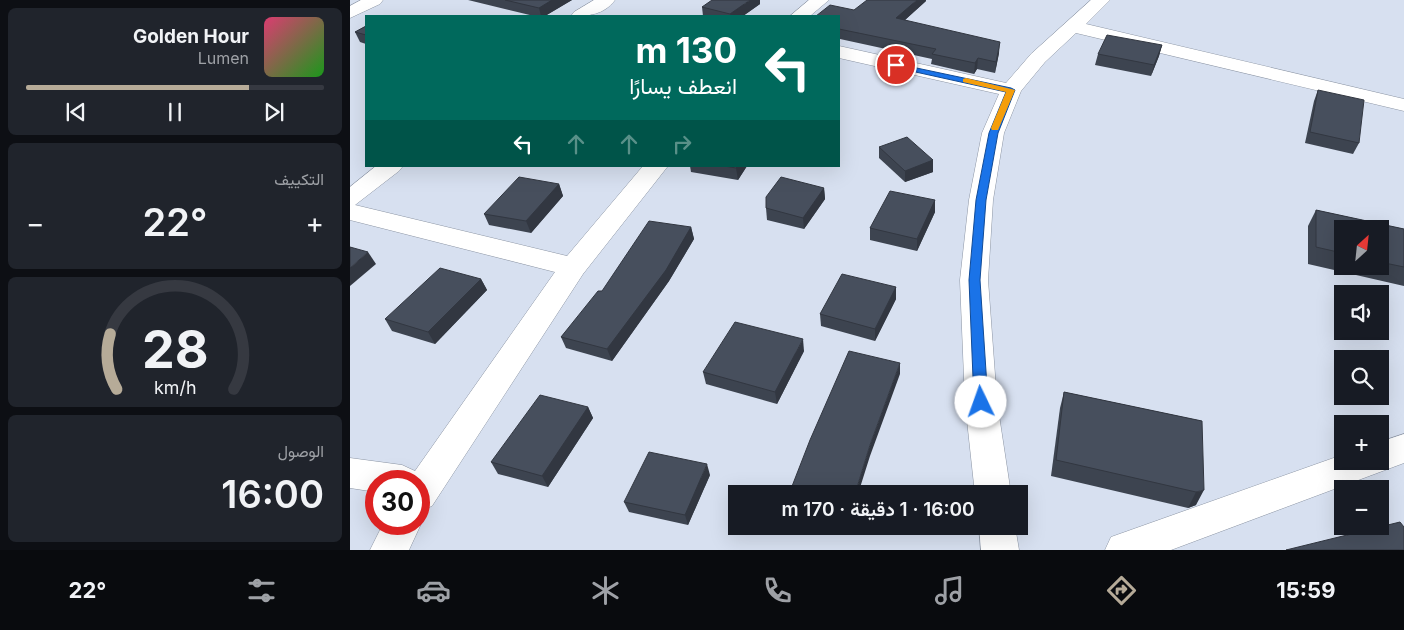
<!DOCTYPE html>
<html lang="ar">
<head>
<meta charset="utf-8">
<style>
  body { margin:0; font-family:Inter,Vazirmatn,sans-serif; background:#20242c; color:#f1f3f6; direction:rtl; height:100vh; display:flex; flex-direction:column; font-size:19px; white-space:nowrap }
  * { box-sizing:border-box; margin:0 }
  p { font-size:16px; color:#9ea1a6 }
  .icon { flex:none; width:28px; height:28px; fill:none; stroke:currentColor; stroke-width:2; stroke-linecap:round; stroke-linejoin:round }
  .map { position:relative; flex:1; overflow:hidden; direction:ltr }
  .side { display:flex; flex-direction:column; gap:8px; padding:8px; background:#0d0f14; width:350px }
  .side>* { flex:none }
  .guide { position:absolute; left:15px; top:15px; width:475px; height:152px; border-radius:0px; box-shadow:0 5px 20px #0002; direction:rtl; background:#00695c; color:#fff; overflow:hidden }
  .needle { width:32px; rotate:27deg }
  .controls { position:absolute; left:984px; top:220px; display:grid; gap:10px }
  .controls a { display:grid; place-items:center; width:55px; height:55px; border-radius:0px; background:#171b24; box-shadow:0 5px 20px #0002; font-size:25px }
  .speed { position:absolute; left:15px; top:470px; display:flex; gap:10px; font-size:25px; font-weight:700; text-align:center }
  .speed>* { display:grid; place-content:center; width:65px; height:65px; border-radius:50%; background:#171b24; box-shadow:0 5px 20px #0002; line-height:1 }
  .speed .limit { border:8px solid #d22; background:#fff; color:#111 }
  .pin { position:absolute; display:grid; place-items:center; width:42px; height:42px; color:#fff; margin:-21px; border:2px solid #fff; border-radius:50%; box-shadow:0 1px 5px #0007 }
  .me { position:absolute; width:55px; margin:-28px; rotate:357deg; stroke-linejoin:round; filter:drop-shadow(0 0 4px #0008) }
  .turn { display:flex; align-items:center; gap:18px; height:105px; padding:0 20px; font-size:22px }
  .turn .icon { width:65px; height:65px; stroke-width:2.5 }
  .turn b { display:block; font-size:35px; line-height:42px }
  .lanes { display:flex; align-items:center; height:48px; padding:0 20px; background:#0003; justify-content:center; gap:25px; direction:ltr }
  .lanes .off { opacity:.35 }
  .big { font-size:38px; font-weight:600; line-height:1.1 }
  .side .card { flex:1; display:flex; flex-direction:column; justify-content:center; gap:8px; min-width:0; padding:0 18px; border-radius:8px; background:#20242c }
  .side .dial { align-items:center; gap:0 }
  .dial svg { height:130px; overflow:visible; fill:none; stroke:#363941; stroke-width:7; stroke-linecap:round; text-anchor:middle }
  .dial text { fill:#f1f3f6; stroke:none }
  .song { display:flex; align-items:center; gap:15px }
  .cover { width:60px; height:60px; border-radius:8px; background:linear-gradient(135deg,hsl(340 70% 55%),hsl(120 70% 35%)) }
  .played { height:5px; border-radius:2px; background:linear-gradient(90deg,#b6ab98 75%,#363941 75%) }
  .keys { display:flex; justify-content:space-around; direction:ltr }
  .heat { display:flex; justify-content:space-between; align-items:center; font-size:28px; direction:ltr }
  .trip { position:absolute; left:378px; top:485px; width:300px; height:50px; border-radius:0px; background:#171b24; box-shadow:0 5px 20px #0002; font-weight:600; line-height:50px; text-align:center; direction:rtl }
  .dock { display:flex; height:80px; justify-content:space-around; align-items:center; background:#090b0e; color:#9ea1a6 }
  .dock .icon { width:35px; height:35px }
  .dock .current { color:#b6ab98 }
  .dock b { font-size:22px; color:#f1f3f6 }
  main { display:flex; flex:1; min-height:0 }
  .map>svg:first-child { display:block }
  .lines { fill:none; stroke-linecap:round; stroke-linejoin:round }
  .minor-casing { stroke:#8c95a4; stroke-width:1 }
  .minor { fill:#fff; fill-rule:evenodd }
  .wall { fill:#3d4450; fill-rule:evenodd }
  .shaded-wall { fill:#323741 }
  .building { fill:#474f5d; stroke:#323741 }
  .route { fill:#1a73e8; stroke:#114b97 }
  .slow { fill:#f59e0b }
</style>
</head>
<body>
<main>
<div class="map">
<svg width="1054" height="550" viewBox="0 0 1054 550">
  <rect width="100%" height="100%" fill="#d7e0f0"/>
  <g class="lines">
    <defs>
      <g id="minor">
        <path d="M 11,0 L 33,0 L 30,4 L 0,18 L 0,6 Z"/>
        <path d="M 244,0 L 265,0 C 254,15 238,16 221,16 L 224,12 Z"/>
        <path d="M 459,0 L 479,0 L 460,16 L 440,16 Z"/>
        <path d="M 741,0 L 760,0 L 736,24 L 1054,99 L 1054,111 L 726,33 L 695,62 L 671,91 L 654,133 L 643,200 L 638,280 L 647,402 L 661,494 L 625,494 L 615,402 L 610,280 L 619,200 L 632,133 L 649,94 L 489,58 L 489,46 L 656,83 L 681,54 Z"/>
        <path d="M 26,166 L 53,166 L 49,171 L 5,205 L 217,256 L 293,166 L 318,166 L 233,274 L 82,506 L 69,511 L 69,481 L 26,481 L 26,492 L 0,488 L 0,458 L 52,465 L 65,471 L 205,272 L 0,220 L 0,187 Z"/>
        <path d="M 1054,434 L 1054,463 L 821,550 L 755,550 L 761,537 L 992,455 L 992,461 L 1030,461 L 1030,442 Z"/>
        <path d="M 69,518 L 71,524 L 59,550 L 20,550 L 33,524 L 69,524 Z"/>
        <path d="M 629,526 L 665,526 L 669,550 L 631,550 Z"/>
      </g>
    </defs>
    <!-- minor casing -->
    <use href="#minor" class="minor-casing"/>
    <!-- minor -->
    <use href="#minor" class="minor"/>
  </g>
  <!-- wall -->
  <g class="wall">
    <path d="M 118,0 L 222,0 L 195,16 L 184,16 Z"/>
    <path d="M 576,1 L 555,20 L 649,53 L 645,73 L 627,69 L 624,74 L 581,64 L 582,59 L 490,39 L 489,40 L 489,16 L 504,10 Z"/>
    <path d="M 410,4 L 393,16 L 353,16 L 352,7 Z"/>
    <path d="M 16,26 L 16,44 L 10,42 L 5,32 Z"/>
    <path d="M 812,45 L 809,56 L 801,76 L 745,65 L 748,54 Z"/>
    <path d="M 968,90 L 1009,143 L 1003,154 L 955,143 L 964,101 Z"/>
    <path d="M 529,147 L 583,160 L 583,172 L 555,182 L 529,158 Z"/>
    <path d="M 340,166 L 397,166 L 388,180 L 341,172 Z"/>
    <path d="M 209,184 L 213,196 L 181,233 L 139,225 L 134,214 Z"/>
    <path d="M 474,188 L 475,199 L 454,229 L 417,220 L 416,208 Z"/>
    <path d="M 585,200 L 585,212 L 567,251 L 520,240 L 520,228 Z"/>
    <path d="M 966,210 L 1054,229 L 1054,286 L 958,264 L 958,226 ZM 992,229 L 1030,229 L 1030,266 L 992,266 Z"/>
    <path d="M 341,227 L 344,239 L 319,281 L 262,361 L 216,348 L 211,337 L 252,291 Z"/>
    <path d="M 131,279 L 137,290 L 85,344 L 42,331 L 35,319 Z"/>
    <path d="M 546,287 L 546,299 L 525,341 L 471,326 L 470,314 Z"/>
    <path d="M 454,351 L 427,404 L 356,384 L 353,372 Z"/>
    <path d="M 714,392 L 852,421 L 846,505 L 838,508 L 701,476 L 710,408 Z"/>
    <path d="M 238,407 L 243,418 L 198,487 L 148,474 L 141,462 Z"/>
    <path d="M 360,475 L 338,525 L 279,512 L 274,502 Z"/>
    <path d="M 469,526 L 498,526 L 496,533 Z"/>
  </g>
  <!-- shaded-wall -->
  <g class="shaded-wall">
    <path d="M 202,0 L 222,0 L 195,16 L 191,16 L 189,8 Z"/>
    <path d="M 400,0 L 410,0 L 410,4 L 393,16 L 381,16 L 380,14 Z"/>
    <path d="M 567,0 L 576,0 L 576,1 L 546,28 L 546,18 Z"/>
    <path d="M 650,42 L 649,53 L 645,73 L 646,62 Z"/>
    <path d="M 812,45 L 809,56 L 801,76 L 804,65 Z"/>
    <path d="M 628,58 L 627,69 L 624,74 L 625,63 Z"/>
    <path d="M 583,160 L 583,172 L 555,182 L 555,171 Z"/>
    <path d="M 388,166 L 397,166 L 388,180 L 386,168 Z"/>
    <path d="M 209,184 L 213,196 L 181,233 L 176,221 Z"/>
    <path d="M 474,188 L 475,199 L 454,229 L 453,218 Z"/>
    <path d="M 585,200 L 585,212 L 567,251 L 567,239 Z"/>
    <path d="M 341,227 L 344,239 L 319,281 L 262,361 L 257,349 Z"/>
    <path d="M 18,252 L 26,264 L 0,286 L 0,268 Z"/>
    <path d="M 131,279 L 137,290 L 85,344 L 78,332 Z"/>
    <path d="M 546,287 L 546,299 L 525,341 L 525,329 Z"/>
    <path d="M 453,339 L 454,351 L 427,404 L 425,392 Z"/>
    <path d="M 550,363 L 550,374 L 520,456 L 508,494 L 505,494 L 520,445 Z"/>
    <path d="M 238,407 L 243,418 L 198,487 L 192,476 Z"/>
    <path d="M 357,464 L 360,475 L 338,525 L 335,515 Z"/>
    <path d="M 854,490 L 846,505 L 838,508 L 846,492 Z"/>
    <path d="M 496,526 L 498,526 L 496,533 Z"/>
  </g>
  <!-- building -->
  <g class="building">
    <path d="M 155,0 L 202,0 L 189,8 Z"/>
    <path d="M 362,0 L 400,0 L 380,14 L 352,7 Z"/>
    <path d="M 517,0 L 567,0 L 546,18 L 650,42 L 646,62 L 628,58 L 625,63 L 582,54 L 586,49 L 489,29 L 489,16 L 466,16 L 480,5 L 504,10 Z"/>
    <path d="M 16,26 L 16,35 L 5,32 Z"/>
    <path d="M 757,35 L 812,45 L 804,65 L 748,54 Z"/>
    <path d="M 968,90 L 1014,100 L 1009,143 L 960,132 Z"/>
    <path d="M 557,137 L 583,160 L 555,171 L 529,147 Z"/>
    <path d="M 374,166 L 388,166 L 386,168 Z"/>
    <path d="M 169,177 L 209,184 L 176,221 L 134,214 Z"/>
    <path d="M 431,177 L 474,188 L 453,218 L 416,208 L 416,197 Z"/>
    <path d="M 540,191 L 585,200 L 567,239 L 520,228 Z"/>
    <path d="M 966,210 L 1054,229 L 1054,267 L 1030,262 L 1030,229 L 992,229 L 992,253 L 966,247 Z"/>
    <path d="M 299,221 L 341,227 L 316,270 L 257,349 L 211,337 L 248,291 L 252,291 Z"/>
    <path d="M 0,247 L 18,252 L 0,268 Z"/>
    <path d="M 90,268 L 131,279 L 78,332 L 35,319 Z"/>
    <path d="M 492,274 L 546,287 L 525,329 L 470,314 Z"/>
    <path d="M 385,322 L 453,339 L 425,392 L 353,372 Z"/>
    <path d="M 499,351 L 550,363 L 520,445 L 505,494 L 439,494 L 460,440 Z"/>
    <path d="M 714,392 L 852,421 L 854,490 L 846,492 L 706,460 Z"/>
    <path d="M 190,395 L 238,407 L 192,476 L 141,462 Z"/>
    <path d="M 299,452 L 357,464 L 335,515 L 274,502 Z"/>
    <path d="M 1050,522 L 1054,527 L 1054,550 L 936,550 Z"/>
  </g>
  <!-- route -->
  <path class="route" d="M 543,63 L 661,88 L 665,90 L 648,133 L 636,200 L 630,280 L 638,402 L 636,406 L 631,408 L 626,406 L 624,402 L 619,280 L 626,200 L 639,133 L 656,92 L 543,67 Z"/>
  <!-- slow -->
  <path class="slow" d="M 616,78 L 665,90 L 648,130 L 642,130 L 641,128 L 656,92 L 613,82 L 613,79 Z"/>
</svg>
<div class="controls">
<a><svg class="needle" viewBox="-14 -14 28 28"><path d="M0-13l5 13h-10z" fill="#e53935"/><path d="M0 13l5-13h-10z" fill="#9ea1a6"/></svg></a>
<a><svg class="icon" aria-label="sound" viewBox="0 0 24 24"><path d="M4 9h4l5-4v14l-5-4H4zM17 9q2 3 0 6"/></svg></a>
<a><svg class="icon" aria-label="search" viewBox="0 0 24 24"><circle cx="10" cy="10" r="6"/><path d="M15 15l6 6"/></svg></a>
<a>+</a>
<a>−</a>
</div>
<div class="speed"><div class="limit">30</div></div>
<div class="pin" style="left:546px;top:65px;background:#d93025"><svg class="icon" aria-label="arrive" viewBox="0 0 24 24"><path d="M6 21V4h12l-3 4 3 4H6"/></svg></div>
<svg class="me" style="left:631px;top:402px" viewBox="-20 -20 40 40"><circle r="19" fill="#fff"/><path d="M0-13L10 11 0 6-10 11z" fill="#1a73e8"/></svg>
<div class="trip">16:00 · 1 دقيقة · 170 m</div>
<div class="guide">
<div class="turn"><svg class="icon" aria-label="left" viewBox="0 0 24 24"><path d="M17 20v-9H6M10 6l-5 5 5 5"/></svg><div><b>130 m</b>انعطف يسارًا</div></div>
<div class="lanes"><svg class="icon" aria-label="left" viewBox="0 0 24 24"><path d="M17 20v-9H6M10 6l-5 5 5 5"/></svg><svg class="icon off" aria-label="ahead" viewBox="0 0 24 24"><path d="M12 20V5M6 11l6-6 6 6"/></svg><svg class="icon off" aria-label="ahead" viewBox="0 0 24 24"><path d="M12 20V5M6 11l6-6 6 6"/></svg><svg class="icon off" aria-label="right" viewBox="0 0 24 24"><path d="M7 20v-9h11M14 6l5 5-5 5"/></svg></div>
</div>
</div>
<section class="side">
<div class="card">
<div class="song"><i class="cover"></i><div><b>Golden Hour</b><p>Lumen</p></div></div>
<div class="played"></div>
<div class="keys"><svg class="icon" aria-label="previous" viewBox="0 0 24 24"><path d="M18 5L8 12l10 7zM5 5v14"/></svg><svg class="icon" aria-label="pause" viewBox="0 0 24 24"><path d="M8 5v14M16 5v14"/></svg><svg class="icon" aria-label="next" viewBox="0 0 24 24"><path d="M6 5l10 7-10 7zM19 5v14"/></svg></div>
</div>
<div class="card"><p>التكييف</p>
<div class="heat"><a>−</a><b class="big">22°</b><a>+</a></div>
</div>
<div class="card dial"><svg viewBox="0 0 100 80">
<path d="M14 69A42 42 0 1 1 86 69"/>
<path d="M14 69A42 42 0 0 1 10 35" stroke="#b6ab98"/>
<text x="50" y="56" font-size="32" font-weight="700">28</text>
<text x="50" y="72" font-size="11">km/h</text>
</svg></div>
<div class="card"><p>الوصول</p><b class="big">16:00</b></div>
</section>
</main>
<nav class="dock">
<b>15:59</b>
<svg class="icon current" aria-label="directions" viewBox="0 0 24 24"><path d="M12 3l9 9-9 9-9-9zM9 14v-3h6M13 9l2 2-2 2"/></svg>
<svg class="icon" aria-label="music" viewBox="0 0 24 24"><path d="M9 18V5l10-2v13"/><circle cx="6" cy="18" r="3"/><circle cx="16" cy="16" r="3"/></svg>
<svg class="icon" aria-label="phone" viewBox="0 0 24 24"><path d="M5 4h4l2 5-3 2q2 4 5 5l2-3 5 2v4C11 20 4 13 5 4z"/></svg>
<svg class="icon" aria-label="climate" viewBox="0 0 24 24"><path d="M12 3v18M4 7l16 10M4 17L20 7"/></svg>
<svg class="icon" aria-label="car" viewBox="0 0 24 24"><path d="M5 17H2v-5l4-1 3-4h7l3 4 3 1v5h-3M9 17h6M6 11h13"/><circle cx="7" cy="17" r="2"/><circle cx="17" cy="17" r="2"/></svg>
<svg class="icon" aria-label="filters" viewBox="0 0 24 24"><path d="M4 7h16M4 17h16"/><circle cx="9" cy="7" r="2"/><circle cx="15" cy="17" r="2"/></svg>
<b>22°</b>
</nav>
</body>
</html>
